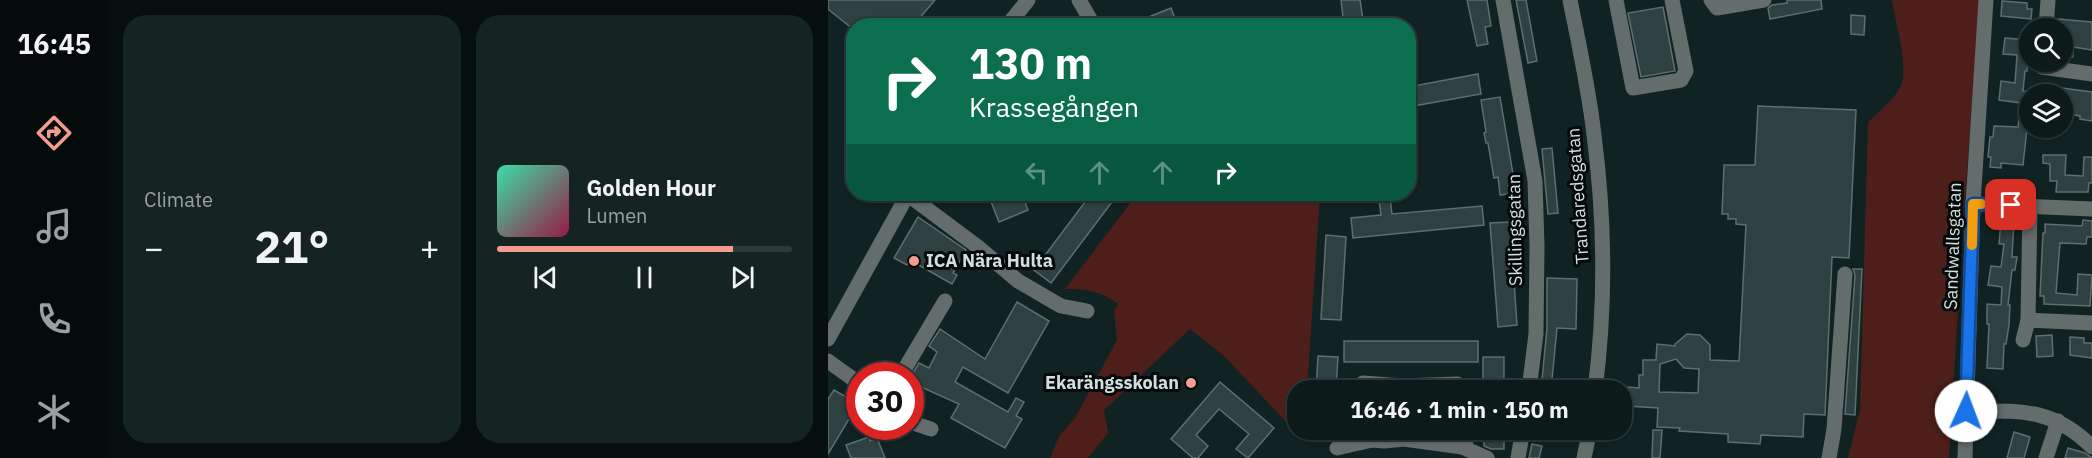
<!DOCTYPE html>
<html lang="en">
<head>
<meta charset="utf-8">
<style>
  body { margin:0; font-family:"IBM Plex Sans",sans-serif; background:#162323; color:#f1f3f6; height:100vh; display:flex; flex-direction:column; font-size:22px; white-space:nowrap }
  * { box-sizing:border-box; margin:0 }
  p { font-size:20px; color:#9aa1a2 }
  .icon { flex:none; width:33px; height:33px; fill:none; stroke:currentColor; stroke-width:2; stroke-linecap:round; stroke-linejoin:round }
  .map { position:relative; flex:1; overflow:hidden }
  .sheet { display:flex; flex-direction:column; gap:15px; padding:15px; background:#070e0e; width:720px }
  .sheet>* { flex:none }
  .top-card { position:absolute; left:18px; top:18px; width:570px; height:183px; border-radius:24px; box-shadow:0 2px 4px #0004,0 0 0 2px #2d3839; background:#0b6e4f; color:#fff; overflow:hidden }
  .tools { position:absolute; left:1191px; top:18px; display:grid; gap:12px }
  .tools a { display:grid; place-items:center; width:54px; height:54px; border-radius:50%; background:#0d1a1a; box-shadow:0 2px 4px #0004,0 0 0 2px #2d3839; font-size:30px }
  .speed { position:absolute; left:18px; top:362px; display:flex; gap:12px; font-size:30px; font-weight:700; text-align:center }
  .speed>* { display:grid; place-content:center; width:78px; height:78px; border-radius:50%; background:#0d1a1a; box-shadow:0 2px 4px #0004,0 0 0 2px #2d3839; line-height:1 }
  .speed .limit { border:9px solid #d22; background:#fff; color:#111 }
  .pin { position:absolute; display:grid; place-items:center; width:51px; height:51px; color:#fff; margin:-26px; border-radius:12px; box-shadow:0 3px 9px #0006 }
  .me { position:absolute; width:66px; margin:-33px; rotate:2deg; stroke-linejoin:round; filter:drop-shadow(0 0 4px #0008) }
  .turn { display:flex; align-items:center; gap:21px; height:126px; padding:0 24px; font-size:27px }
  .turn .icon { width:78px; height:78px; stroke-width:2.5 }
  .turn b { display:block; font-size:42px; line-height:51px }
  .lanes { display:flex; align-items:center; height:57px; padding:0 24px; background:#0003; justify-content:center; gap:30px; direction:ltr }
  .lanes .off { opacity:.35 }
  .big { font-size:45px; font-weight:700; line-height:1.1 }
  .sheet .tile { flex:1; display:flex; flex-direction:column; justify-content:center; gap:9px; min-width:0; padding:0 21px; border-radius:24px; background:#162323 }
  .song { display:flex; align-items:center; gap:18px }
  .cover { width:72px; height:72px; border-radius:9px; background:linear-gradient(135deg,hsl(160 70% 55%),hsl(340 70% 35%)) }
  .played { height:6px; border-radius:3px; background:linear-gradient(90deg,#f59c90 80%,#2d3839 80%) }
  .keys { display:flex; justify-content:space-around; direction:ltr }
  .heat { display:flex; justify-content:space-between; align-items:center; font-size:33px; direction:ltr }
  .sheet .tiles { flex:1; display:grid; gap:15px; grid-template-columns:repeat(2,1fr) }
  .trip { position:absolute; left:459px; top:380px; width:345px; height:60px; border-radius:24px; background:#0d1a1a; box-shadow:0 2px 4px #0004,0 0 0 2px #2d3839; font-weight:700; line-height:60px; text-align:center }
  main { display:flex; flex:1; min-height:0 }
  .tab-bar { display:flex; flex-direction:column; width:108px; justify-content:space-around; align-items:center; background:#050a0a; color:#9aa1a2 }
  .tab-bar .icon { width:42px; height:42px }
  .tab-bar .selected { color:#f59c90 }
  .tab-bar b { font-size:27px; color:#f1f3f6 }
  .map>svg:first-child { display:block }
  .green { fill:#4e1f1a }
  .building { fill:#2f4040; stroke:#5c6e6e; stroke-width:1.5; fill-rule:evenodd }
  .lines { fill:none; stroke-linecap:round; stroke-linejoin:round }
  .minor { stroke:#646c6c; stroke-width:15 }
  .route-casing { stroke:#114b97; stroke-width:15 }
  .route { stroke:#1a73e8; stroke-width:10 }
  .slow { stroke:#f59e0b; stroke-width:10 }
  .poi-dot { fill:#f59c90; stroke:#040a0a; stroke-width:2 }
  .labels { text-anchor:middle; stroke-width:6; stroke-linejoin:round; paint-order:stroke }
  .street-label { font-size:18px; fill:#d4dede; stroke:#040a0a }
  .poi-label { font-size:18px; font-weight:bold; fill:#d4dede; stroke:#040a0a; text-anchor:start }
</style>
</head>
<body>
<main>
<nav class="tab-bar">
<b>16:45</b>
<svg class="icon selected" aria-label="directions" viewBox="0 0 24 24"><path d="M12 3l9 9-9 9-9-9zM9 14v-3h6M13 9l2 2-2 2"/></svg>
<svg class="icon" aria-label="music" viewBox="0 0 24 24"><path d="M9 18V5l10-2v13"/><circle cx="6" cy="18" r="3"/><circle cx="16" cy="16" r="3"/></svg>
<svg class="icon" aria-label="phone" viewBox="0 0 24 24"><path d="M5 4h4l2 5-3 2q2 4 5 5l2-3 5 2v4C11 20 4 13 5 4z"/></svg>
<svg class="icon" aria-label="climate" viewBox="0 0 24 24"><path d="M12 3v18M4 7l16 10M4 17L20 7"/></svg>
</nav>
<section class="sheet">
<div class="tiles">
<div class="tile"><p>Climate</p>
<div class="heat"><a>−</a><b class="big">21°</b><a>+</a></div>
</div>
<div class="tile">
<div class="song"><i class="cover"></i><div><b>Golden Hour</b><p>Lumen</p></div></div>
<div class="played"></div>
<div class="keys"><svg class="icon" aria-label="previous" viewBox="0 0 24 24"><path d="M18 5L8 12l10 7zM5 5v14"/></svg><svg class="icon" aria-label="pause" viewBox="0 0 24 24"><path d="M8 5v14M16 5v14"/></svg><svg class="icon" aria-label="next" viewBox="0 0 24 24"><path d="M6 5l10 7-10 7zM19 5v14"/></svg></div>
</div>
</div>
</section>
<div class="map">
<svg width="1264" height="458" viewBox="0 0 1264 458">
  <rect width="100%" height="100%" fill="#122"/>
  <!-- green -->
  <g class="green">
    <path d="M 1064,0 L 1152,0 L 1136,210 L 1121,458 L 1020,458 L 1032,410 L 1040,122 C 1051,112 1064,101 1072,88 C 1082,70 1067,21 1064,0 Z"/>
    <path d="M 309,194 L 492,194 L 479,390 L 470,390 L 469,424 L 460,424 L 396,356 L 362,329 L 276,410 L 280,433 L 260,458 L 222,458 L 231,436 L 247,418 L 289,340 L 286,312 L 290,304 C 273,291 258,289 237,289 Z"/>
  </g>
  <!-- building -->
  <g class="building">
    <path d="M 0,0 L 107,0 L 85,26 L 26,26 L 26,30 L 0,9 Z"/>
    <path d="M 513,0 L 532,0 L 536,26 L 516,26 Z"/>
    <path d="M 639,0 L 659,0 L 663,26 L 657,27 L 660,44 L 649,46 Z"/>
    <path d="M 688,0 L 698,0 L 709,61 L 700,63 Z"/>
    <path d="M 959,0 L 993,0 L 994,9 L 942,19 L 940,8 L 944,5 L 959,3 Z"/>
    <path d="M 1174,1 L 1199,3 L 1199,9 L 1204,9 L 1203,19 L 1173,16 Z"/>
    <path d="M 835,7 L 847,71 L 813,77 L 800,13 Z"/>
    <path d="M 343,8 L 350,26 L 321,26 L 318,18 Z"/>
    <path d="M 1023,15 L 1037,16 L 1036,35 L 1023,34 Z"/>
    <path d="M 1230,19 L 1264,22 L 1264,50 L 1245,47 L 1245,57 L 1234,56 L 1234,28 L 1229,28 Z"/>
    <path d="M 1177,38 L 1202,40 L 1199,71 L 1197,71 L 1195,91 L 1203,92 L 1195,165 L 1173,163 L 1173,168 L 1162,167 L 1163,157 L 1160,157 L 1162,137 L 1165,137 L 1166,126 L 1190,127 L 1193,103 L 1171,100 L 1173,81 L 1187,83 L 1189,55 L 1175,54 Z"/>
    <path d="M 650,74 L 653,94 L 580,107 L 580,87 Z"/>
    <path d="M 1234,88 L 1264,92 L 1264,121 L 1252,119 L 1252,116 L 1235,113 Z"/>
    <path d="M 672,97 L 685,174 L 681,175 L 683,194 L 672,195 L 670,177 L 666,178 L 660,143 L 658,143 L 656,133 L 658,132 L 653,100 Z"/>
    <path d="M 930,106 L 1028,110 L 1021,258 L 1004,257 L 997,415 L 976,414 L 975,437 L 933,435 L 932,444 L 900,442 L 900,434 L 851,431 L 852,428 L 829,427 L 830,408 L 799,406 L 800,387 L 811,388 L 811,375 L 815,375 L 815,360 L 828,360 L 829,344 L 847,346 L 847,344 L 859,334 L 872,335 L 882,345 L 882,360 L 911,361 L 918,225 L 908,224 L 908,219 L 900,219 L 900,214 L 894,214 L 896,165 L 927,165 ZM 848,359 L 856,368 L 871,369 L 870,393 L 831,392 L 832,364 Z"/>
    <path d="M 724,148 L 730,213 L 720,214 L 714,149 Z"/>
    <path d="M 1215,155 L 1238,155 L 1237,175 L 1255,176 L 1256,157 L 1264,157 L 1264,183 L 1261,183 L 1260,192 L 1228,192 L 1229,181 L 1222,181 L 1222,164 L 1215,163 Z"/>
    <path d="M 160,194 L 194,194 L 200,210 L 171,222 Z"/>
    <path d="M 263,194 L 290,194 L 223,283 L 206,270 Z"/>
    <path d="M 562,198 L 564,214 L 654,206 L 656,225 L 525,238 L 523,218 L 553,215 L 551,200 Z"/>
    <path d="M 90,217 L 138,250 L 125,273 L 129,275 L 124,284 L 82,260 L 79,265 L 66,258 Z"/>
    <path d="M 1173,220 L 1186,221 L 1184,257 L 1189,257 L 1187,270 L 1184,270 L 1180,305 L 1182,305 L 1181,325 L 1178,344 L 1176,344 L 1175,369 L 1159,368 L 1161,324 L 1159,324 L 1159,304 L 1173,305 L 1174,287 L 1160,285 L 1163,266 L 1173,267 L 1176,244 L 1171,244 Z"/>
    <path d="M 1255,220 L 1264,221 L 1264,237 L 1259,237 L 1258,244 L 1232,243 L 1228,293 L 1249,295 L 1250,274 L 1264,275 L 1262,306 L 1216,304 L 1216,296 L 1212,296 L 1215,233 L 1217,233 L 1217,224 L 1254,226 Z"/>
    <path d="M 682,222 L 689,325 L 670,327 L 662,223 Z"/>
    <path d="M 498,235 L 518,237 L 513,320 L 493,319 Z"/>
    <path d="M 1025,269 L 1034,269 L 1027,415 L 1017,414 L 1027,275 Z"/>
    <path d="M 719,278 L 749,279 L 748,329 L 729,328 L 723,390 L 713,390 L 719,328 Z"/>
    <path d="M 189,302 L 221,321 L 180,393 L 135,367 L 127,382 L 180,412 L 188,398 L 196,402 L 188,416 L 194,419 L 177,448 L 123,418 L 131,404 L 82,382 L 82,378 L 91,363 L 101,368 L 109,352 L 101,346 L 112,329 L 157,359 Z"/>
    <path d="M 1224,335 L 1225,356 L 1209,357 L 1208,336 Z"/>
    <path d="M 1242,337 L 1256,338 L 1256,343 L 1264,343 L 1264,358 L 1242,355 Z"/>
    <rect x="516" y="341" width="134" height="21"/>
    <path d="M 490,356 L 510,357 L 508,390 L 488,390 Z"/>
    <rect x="655" y="357" width="21" height="33"/>
    <path d="M 392,382 L 446,428 L 420,458 L 408,449 L 421,434 L 391,409 L 368,435 L 380,446 L 370,458 L 365,458 L 343,439 Z"/>
    <path d="M 6,390 L 30,404 L 0,454 L 0,399 Z"/>
    <path d="M 655,429 L 676,429 L 676,449 L 663,449 L 656,446 Z"/>
    <path d="M 825,430 L 834,430 L 832,458 L 824,458 Z"/>
    <path d="M 1186,432 L 1202,437 L 1196,458 L 1179,458 Z"/>
    <path d="M 41,437 L 42,441 L 49,438 L 57,458 L 23,458 L 18,445 Z"/>
    <path d="M 704,444 L 714,446 L 711,458 L 701,458 Z"/>
    <path d="M 1240,448 L 1257,453 L 1264,458 L 1237,458 Z"/>
  </g>
  <g class="lines">
    <!-- minor -->
    <g class="minor">
      <path d="M 251,0 L 266,26"/>
      <path d="M 675,0 L 707,181 L 709,246 L 708,334 L 701,390"/>
      <path d="M 742,0 C 751,45 761,90 766,135 C 777,220 778,305 767,390"/>
      <path d="M 788,0 L 805,88 L 853,80 L 858,71 L 844,0"/>
      <path d="M 883,0 L 889,8 L 936,0"/>
      <path d="M 179,26 L 200,0"/>
      <path d="M 1218,28 L 1220,0"/>
      <path d="M 1214,62 L 1214,67 L 1264,74"/>
      <path d="M 79,194 L 150,247 L 190,281 L 233,306 L 259,311"/>
      <path d="M 1145,204 L 1264,209"/>
      <path d="M 1202,206 L 1200,320 L 1264,323"/>
      <path d="M 0,339 L 80,194"/>
      <path d="M 1195,340 L 1200,320"/>
      <path d="M 0,361 L 32,384"/>
      <path d="M 73,375 L 117,301"/>
      <path d="M 530,390 L 535,383 L 574,386 L 630,384 L 631,390"/>
      <path d="M 1138,411 C 1191,411 1224,407 1264,447"/>
      <path d="M 82,422 L 103,429"/>
      <path d="M 539,429 L 544,440 L 556,441 L 576,439 L 634,447 L 659,458"/>
      <path d="M 634,447 L 641,435 L 635,429"/>
      <path d="M 509,448 L 544,440"/>
      <path d="M 690,458 L 695,429"/>
      <path d="M 756,458 L 762,429"/>
      <path d="M 1001,458 L 1006,429 L 1017,274"/>
      <path d="M 1137,458 L 1145,204 L 1158,0"/>
      <path d="M 1218,458 L 1230,421"/>
    </g>
  </g>
  <g class="lines">
    <defs>
      <path id="route" d="M 1138,411 L 1145,204 L 1183,205"/>
    </defs>
    <!-- route casing -->
    <use href="#route" class="route-casing"/>
    <!-- route -->
    <use href="#route" class="route"/>
    <!-- slow -->
    <path class="slow" d="M 1144,245 L 1145,204 L 1153,204"/>
  </g>
  <!-- markers -->
  <g class="poi-dot">
    <circle cx="86" cy="261" r="6"/>
    <circle cx="363" cy="383" r="6"/>
  </g>
  <g class="labels">
    <!-- street labels -->
    <g class="street-label">
      <text transform="translate(750 196) rotate(-94)" y="6">Trandaredsgatan</text>
      <text transform="translate(687 230) rotate(-91)" y="6">Skillingsgatan</text>
      <text transform="translate(1125 246) rotate(-88)" y="6">Sandwallsgatan</text>
    </g>
    <!-- poi labels -->
    <g class="poi-label">
      <text x="98" y="267">ICA Nära Hulta</text>
      <text x="351" y="389" text-anchor="end">Ekarängsskolan</text>
    </g>
  </g>
</svg>
<div class="tools">
<a><svg class="icon" aria-label="search" viewBox="0 0 24 24"><circle cx="10" cy="10" r="6"/><path d="M15 15l6 6"/></svg></a>
<a><svg class="icon" aria-label="layers" viewBox="0 0 24 24"><path d="M12 4l9 5-9 5-9-5zM3 14l9 5 9-5"/></svg></a>
</div>
<div class="speed"><div class="limit">30</div></div>
<div class="pin" style="left:1183px;top:205px;background:#d93025"><svg class="icon" aria-label="arrive" viewBox="0 0 24 24"><path d="M6 21V4h12l-3 4 3 4H6"/></svg></div>
<svg class="me" style="left:1138px;top:411px" viewBox="-20 -20 40 40"><circle r="19" fill="#fff"/><path d="M0-13L10 11 0 6-10 11z" fill="#1a73e8"/></svg>
<div class="trip">16:46 · 1 min · 150 m</div>
<div class="top-card">
<div class="turn"><svg class="icon" aria-label="right" viewBox="0 0 24 24"><path d="M7 20v-9h11M14 6l5 5-5 5"/></svg><div><b>130 m</b>Krassegången</div></div>
<div class="lanes"><svg class="icon off" aria-label="left" viewBox="0 0 24 24"><path d="M17 20v-9H6M10 6l-5 5 5 5"/></svg><svg class="icon off" aria-label="ahead" viewBox="0 0 24 24"><path d="M12 20V5M6 11l6-6 6 6"/></svg><svg class="icon off" aria-label="ahead" viewBox="0 0 24 24"><path d="M12 20V5M6 11l6-6 6 6"/></svg><svg class="icon" aria-label="right" viewBox="0 0 24 24"><path d="M7 20v-9h11M14 6l5 5-5 5"/></svg></div>
</div>
</div>
</main>
</body>
</html>
